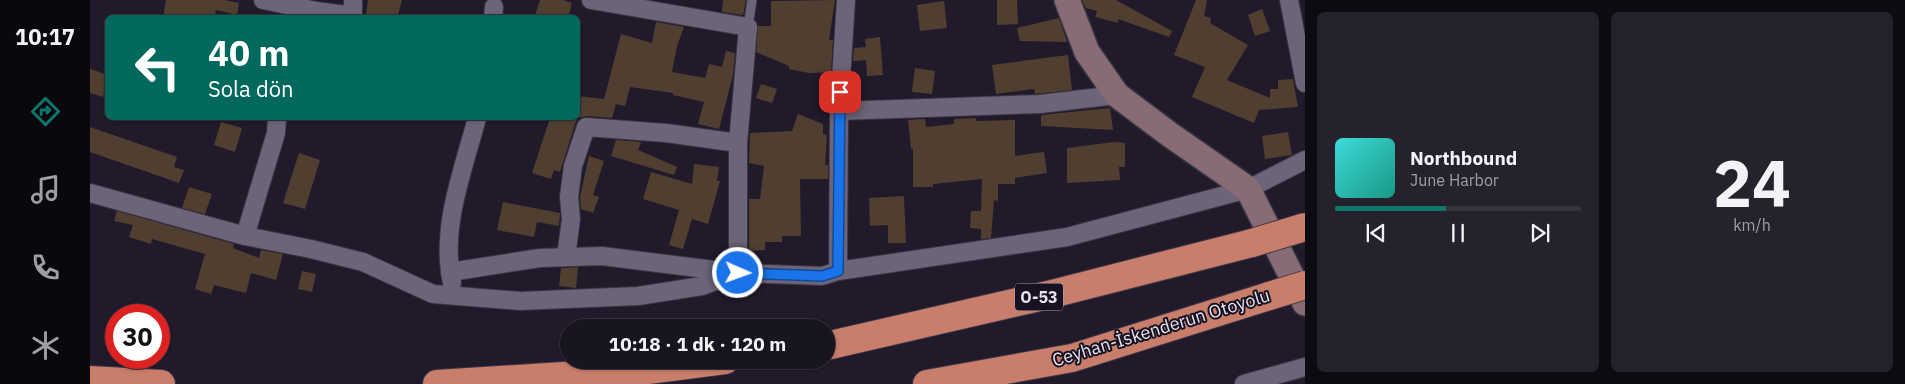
<!DOCTYPE html>
<html lang="tr">
<head>
<meta charset="utf-8">
<style>
  body { margin:0; font-family:"IBM Plex Sans",sans-serif; background:#25212d; color:#f1f3f6; height:100vh; display:flex; flex-direction:column; font-size:19px; white-space:nowrap }
  * { box-sizing:border-box; margin:0 }
  p { font-size:16px; color:#9f9ea5 }
  .icon { flex:none; width:28px; height:28px; fill:none; stroke:currentColor; stroke-width:2; stroke-linecap:round; stroke-linejoin:round }
  .map { position:relative; flex:1; overflow:hidden }
  .panel { display:flex; flex-direction:column; gap:12px; padding:12px; background:#0d0b12; width:600px }
  .panel>* { flex:none }
  .banner { position:absolute; left:15px; top:15px; width:475px; height:105px; border-radius:8px; box-shadow:0 1px 4px #0004,0 0 0 1px #36333e; background:#00695c; color:#fff; overflow:hidden }
  .speed { position:absolute; left:15px; top:304px; display:flex; gap:10px; font-size:25px; font-weight:700; text-align:center }
  .speed>* { display:grid; place-content:center; width:65px; height:65px; border-radius:50%; background:#181420; box-shadow:0 1px 4px #0004,0 0 0 1px #36333e; line-height:1 }
  .speed .limit { border:8px solid #d22; background:#fff; color:#111 }
  .pin { position:absolute; display:grid; place-items:center; width:42px; height:42px; color:#fff; margin:-21px; border-radius:10px; box-shadow:0 2px 8px #0006 }
  .me { position:absolute; width:55px; margin:-28px; rotate:92deg; stroke-linejoin:round; filter:drop-shadow(0 0 4px #0008) }
  .turn { display:flex; align-items:center; gap:18px; height:105px; padding:0 20px; font-size:22px }
  .turn .icon { width:65px; height:65px; stroke-width:2.5 }
  .turn b { display:block; font-size:35px; line-height:42px }
  .panel .tile { flex:1; display:flex; flex-direction:column; justify-content:center; gap:8px; min-width:0; padding:0 18px; border-radius:8px; background:#25212d }
  .panel .dial { align-items:center; gap:0 }
  .dial b { font-size:65px; line-height:1 }
  .song { display:flex; align-items:center; gap:15px }
  .cover { width:60px; height:60px; border-radius:8px; background:linear-gradient(135deg,hsl(180 70% 55%),hsl(170 70% 35%)) }
  .played { height:5px; border-radius:2px; background:linear-gradient(90deg,#0f766e 45%,#36333e 45%) }
  .keys { display:flex; justify-content:space-around; direction:ltr }
  .panel .tiles { flex:1; display:grid; gap:12px; grid-template-columns:repeat(2,1fr) }
  .trip { position:absolute; left:470px; top:319px; width:275px; height:50px; border-radius:25px; background:#181420; box-shadow:0 1px 4px #0004,0 0 0 1px #36333e; font-weight:700; line-height:50px; text-align:center }
  main { display:flex; flex:1; min-height:0 }
  .menu { display:flex; flex-direction:column; width:90px; justify-content:space-around; align-items:center; background:#0a080d; color:#9f9ea5 }
  .menu .icon { width:35px; height:35px }
  .menu .selected { color:#0f766e }
  .menu b { font-size:22px; color:#f1f3f6 }
  .map>svg:first-child { display:block }
  .building { fill:#503f30 }
  .lines { fill:none; stroke-linecap:round; stroke-linejoin:round }
  .lane-casing { stroke:#3b3643; stroke-width:11 }
  .street-casing { stroke:#3b3643; stroke-width:20 }
  .secondary-casing { stroke:#3b3643; stroke-width:28 }
  .highway-casing { stroke:#3b3643; stroke-width:30 }
  .lane { stroke:#6c6579; stroke-width:9 }
  .street { stroke:#6c6579; stroke-width:18 }
  .secondary { stroke:#886c75; stroke-width:25 }
  .highway { stroke:#c97d6b; stroke-width:28 }
  .highway-bridge-casing { stroke:#3b3643; stroke-width:30; stroke-linecap:butt }
  .highway-bridge { stroke:#c97d6b; stroke-width:28 }
  .route-casing { stroke:#114b97; stroke-width:12 }
  .route { stroke:#1a73e8; stroke-width:9 }
  .labels { text-anchor:middle; stroke-width:4; stroke-linejoin:round; paint-order:stroke }
  .shield { fill:#171121; stroke:#a9a4b1; stroke-width:1 }
  .shield-label { font-size:16px; font-weight:bold; fill:#e7e3ef }
  .street-label { font-size:18px; fill:#e7e3ef; stroke:#171121 }
</style>
</head>
<body>
<main>
<nav class="menu">
<b>10:17</b>
<svg class="icon selected" aria-label="directions" viewBox="0 0 24 24"><path d="M12 3l9 9-9 9-9-9zM9 14v-3h6M13 9l2 2-2 2"/></svg>
<svg class="icon" aria-label="music" viewBox="0 0 24 24"><path d="M9 18V5l10-2v13"/><circle cx="6" cy="18" r="3"/><circle cx="16" cy="16" r="3"/></svg>
<svg class="icon" aria-label="phone" viewBox="0 0 24 24"><path d="M5 4h4l2 5-3 2q2 4 5 5l2-3 5 2v4C11 20 4 13 5 4z"/></svg>
<svg class="icon" aria-label="climate" viewBox="0 0 24 24"><path d="M12 3v18M4 7l16 10M4 17L20 7"/></svg>
</nav>
<div class="map">
<svg width="1215" height="384" viewBox="0 0 1215 384">
  <rect width="100%" height="100%" fill="#201a2b"/>
  <!-- building -->
  <g class="building">
    <path d="M 76,0 L 135,0 L 149,3 L 147,15 L 126,10 L 124,18 L 73,18 Z"/>
    <path d="M 278,0 L 312,0 L 307,18 L 276,14 Z"/>
    <path d="M 450,0 L 473,0 L 482,3 L 478,18 L 444,18 Z"/>
    <path d="M 633,0 L 656,0 L 653,15 L 632,12 Z"/>
    <path d="M 745,0 L 739,40 L 743,40 L 741,72 L 719,73 L 699,69 L 699,66 L 666,52 L 668,26 L 681,26 L 681,1 Z"/>
    <path d="M 907,0 L 927,0 L 928,24 L 907,25 Z"/>
    <path d="M 992,0 L 1026,0 L 1082,31 L 1079,37 L 1028,19 L 1028,23 L 1005,17 L 1007,11 L 996,8 Z"/>
    <path d="M 1106,0 L 1117,0 L 1114,16 L 1121,18 L 1120,23 L 1158,45 L 1137,80 L 1180,98 L 1180,89 L 1188,89 L 1188,80 L 1203,79 L 1208,107 L 1169,110 L 1164,123 L 1102,97 L 1115,67 L 1084,55 Z"/>
    <path d="M 854,1 L 857,28 L 830,31 L 827,5 Z"/>
    <path d="M 1172,9 L 1180,31 L 1165,36 L 1158,15 Z"/>
    <path d="M 969,18 L 977,42 L 930,41 L 927,28 Z"/>
    <path d="M 566,22 L 594,27 L 587,46 L 582,72 L 615,78 L 619,64 L 632,67 L 636,51 L 645,53 L 643,75 L 629,129 L 608,124 L 614,102 L 583,95 L 583,93 L 540,87 L 535,106 L 526,104 L 522,118 L 497,116 L 488,118 L 488,96 L 514,99 L 531,34 L 562,43 Z"/>
    <path d="M 790,37 L 793,75 L 777,76 L 776,60 L 763,61 L 764,48 L 776,47 L 775,39 Z"/>
    <path d="M 978,55 L 982,90 L 945,94 L 944,89 L 906,94 L 902,65 Z"/>
    <path d="M 825,68 L 845,71 L 842,94 L 822,92 Z"/>
    <path d="M 0,69 L 18,75 L 13,97 L 0,93 Z"/>
    <path d="M 671,84 L 687,89 L 682,103 L 666,98 Z"/>
    <path d="M 1020,108 L 1023,130 L 951,126 L 951,115 Z"/>
    <path d="M 708,114 L 733,124 L 733,134 L 737,135 L 735,165 L 738,165 L 738,179 L 710,179 L 711,236 L 692,236 L 692,242 L 675,242 L 675,250 L 659,251 L 659,199 L 670,199 L 674,166 L 659,163 L 660,133 L 702,131 Z"/>
    <path d="M 460,118 L 487,118 L 470,172 L 464,170 L 461,179 L 442,173 Z"/>
    <path d="M 886,118 L 886,121 L 925,120 L 925,156 L 954,152 L 957,173 L 925,178 L 925,184 L 908,184 L 908,201 L 904,200 L 901,238 L 891,239 L 891,229 L 880,228 L 881,211 L 891,211 L 892,179 L 843,184 L 843,187 L 823,187 L 823,149 L 821,149 L 818,120 L 835,119 L 836,127 L 864,124 L 864,119 Z"/>
    <path d="M 131,122 L 152,128 L 145,152 L 124,145 Z"/>
    <path d="M 0,127 L 87,157 L 84,167 L 94,170 L 89,183 L 0,152 Z"/>
    <path d="M 1198,132 L 1202,155 L 1175,159 L 1172,136 Z"/>
    <path d="M 526,140 L 551,142 L 548,150 L 587,167 L 584,175 L 521,156 Z"/>
    <path d="M 1024,142 L 1035,143 L 1035,167 L 1029,167 L 1030,180 L 977,183 L 977,148 Z"/>
    <path d="M 209,153 L 230,160 L 215,209 L 193,203 Z"/>
    <path d="M 499,156 L 514,161 L 503,195 L 509,197 L 503,213 L 491,209 L 490,197 Z"/>
    <path d="M 604,164 L 629,167 L 627,181 L 630,181 L 618,224 L 602,219 L 593,249 L 579,245 L 589,210 L 553,199 L 561,172 L 602,184 Z"/>
    <path d="M 99,187 L 122,194 L 115,214 L 92,208 Z"/>
    <path d="M 814,196 L 816,243 L 798,243 L 798,225 L 780,226 L 779,198 Z"/>
    <path d="M 413,202 L 470,213 L 469,226 L 447,222 L 444,237 L 407,230 Z"/>
    <path d="M 27,211 L 144,244 L 143,248 L 169,258 L 171,250 L 193,254 L 186,280 L 161,273 L 156,293 L 124,285 L 121,294 L 105,289 L 115,254 L 62,239 L 61,244 L 39,237 L 43,225 L 24,221 Z"/>
    <path d="M 488,267 L 486,288 L 469,286 L 471,268 Z"/>
    <path d="M 212,271 L 226,274 L 222,292 L 208,289 Z"/>
  </g>
  <g class="lines">
    <defs>
      <path id="lane" d="M 658,27 L 662,0"/>
      <g id="street">
        <path d="M 173,0 L 226,11 L 263,16 L 263,0"/>
        <path d="M 1199,0 L 1215,83"/>
        <path d="M 403,18 L 404,7"/>
        <path d="M 749,111 L 950,104 L 1027,95"/>
        <path d="M 0,193 L 155,236 L 221,249 L 273,262 L 343,294 L 430,301 L 548,296 L 612,286 L 648,273 L 648,143 L 658,27 L 501,0"/>
        <path d="M 155,236 L 186,133 L 187,118"/>
        <path d="M 476,257 L 481,219 L 479,197 L 483,166 L 496,127 L 576,133 L 648,143"/>
        <path d="M 748,271 L 749,111 L 756,0"/>
        <path d="M 360,272 L 450,258 L 512,256 L 648,273 L 732,276 L 748,271 L 977,237 L 1158,189 L 1215,160"/>
        <path d="M 362,283 C 350,228 373,171 387,118"/>
        <path d="M 1154,384 L 1215,367"/>
      </g>
      <path id="secondary" d="M 977,0 L 997,52 L 1027,95 L 1079,134 L 1158,189 L 1215,303"/>
      <g id="highway">
        <path d="M 736,346 L 958,295 L 1162,243"/>
        <path d="M 0,380 L 71,384"/>
        <path d="M 347,384 L 551,371 L 635,360"/>
        <path d="M 837,384 L 982,358 L 1179,296"/>
      </g>
    </defs>
    <!-- lane casing -->
    <use href="#lane" class="lane-casing"/>
    <!-- street casing -->
    <use href="#street" class="street-casing"/>
    <!-- secondary casing -->
    <use href="#secondary" class="secondary-casing"/>
    <!-- highway casing -->
    <use href="#highway" class="highway-casing"/>
    <!-- lane -->
    <use href="#lane" class="lane"/>
    <!-- street -->
    <use href="#street" class="street"/>
    <!-- secondary -->
    <use href="#secondary" class="secondary"/>
    <!-- highway -->
    <use href="#highway" class="highway"/>
    <defs>
      <g id="highway-bridge">
        <path d="M 1162,243 L 1215,227"/>
        <path d="M 1179,296 L 1215,285"/>
      </g>
    </defs>
    <!-- highway-bridge casing -->
    <use href="#highway-bridge" class="highway-bridge-casing"/>
    <!-- highway-bridge -->
    <use href="#highway-bridge" class="highway-bridge"/>
  </g>
  <g class="lines">
    <defs>
      <path id="route" d="M 648,273 L 732,276 L 748,271 L 750,92"/>
    </defs>
    <!-- route casing -->
    <use href="#route" class="route-casing"/>
    <!-- route -->
    <use href="#route" class="route"/>
  </g>
  <g class="labels">
    <!-- shield labels -->
    <rect class="shield" x="925" y="283.5" width="48" height="27" rx="4"/>
    <g class="shield-label">
      <text x="949" y="303">O-53</text>
    </g>
    <!-- street labels -->
    <g class="street-label">
      <text transform="translate(1071 328) rotate(-17)" y="6">Ceyhan-İskenderun Otoyolu</text>
    </g>
  </g>
</svg>
<div class="speed"><div class="limit">30</div></div>
<div class="pin" style="left:750px;top:92px;background:#d93025"><svg class="icon" aria-label="arrive" viewBox="0 0 24 24"><path d="M6 21V4h12l-3 4 3 4H6"/></svg></div>
<svg class="me" style="left:648px;top:273px" viewBox="-20 -20 40 40"><circle r="17" fill="#1a73e8" stroke="#fff" stroke-width="3"/><path d="M0-11L8 9 0 5-8 9z" fill="#fff"/></svg>
<div class="trip">10:18 · 1 dk · 120 m</div>
<div class="banner">
<div class="turn"><svg class="icon" aria-label="left" viewBox="0 0 24 24"><path d="M17 20v-9H6M10 6l-5 5 5 5"/></svg><div><b>40 m</b>Sola dön</div></div>
</div>
</div>
<section class="panel">
<div class="tiles">
<div class="tile">
<div class="song"><i class="cover"></i><div><b>Northbound</b><p>June Harbor</p></div></div>
<div class="played"></div>
<div class="keys"><svg class="icon" aria-label="previous" viewBox="0 0 24 24"><path d="M18 5L8 12l10 7zM5 5v14"/></svg><svg class="icon" aria-label="pause" viewBox="0 0 24 24"><path d="M8 5v14M16 5v14"/></svg><svg class="icon" aria-label="next" viewBox="0 0 24 24"><path d="M6 5l10 7-10 7zM19 5v14"/></svg></div>
</div>
<div class="tile dial"><b>24</b><p>km/h</p></div>
</div>
</section>
</main>
</body>
</html>
